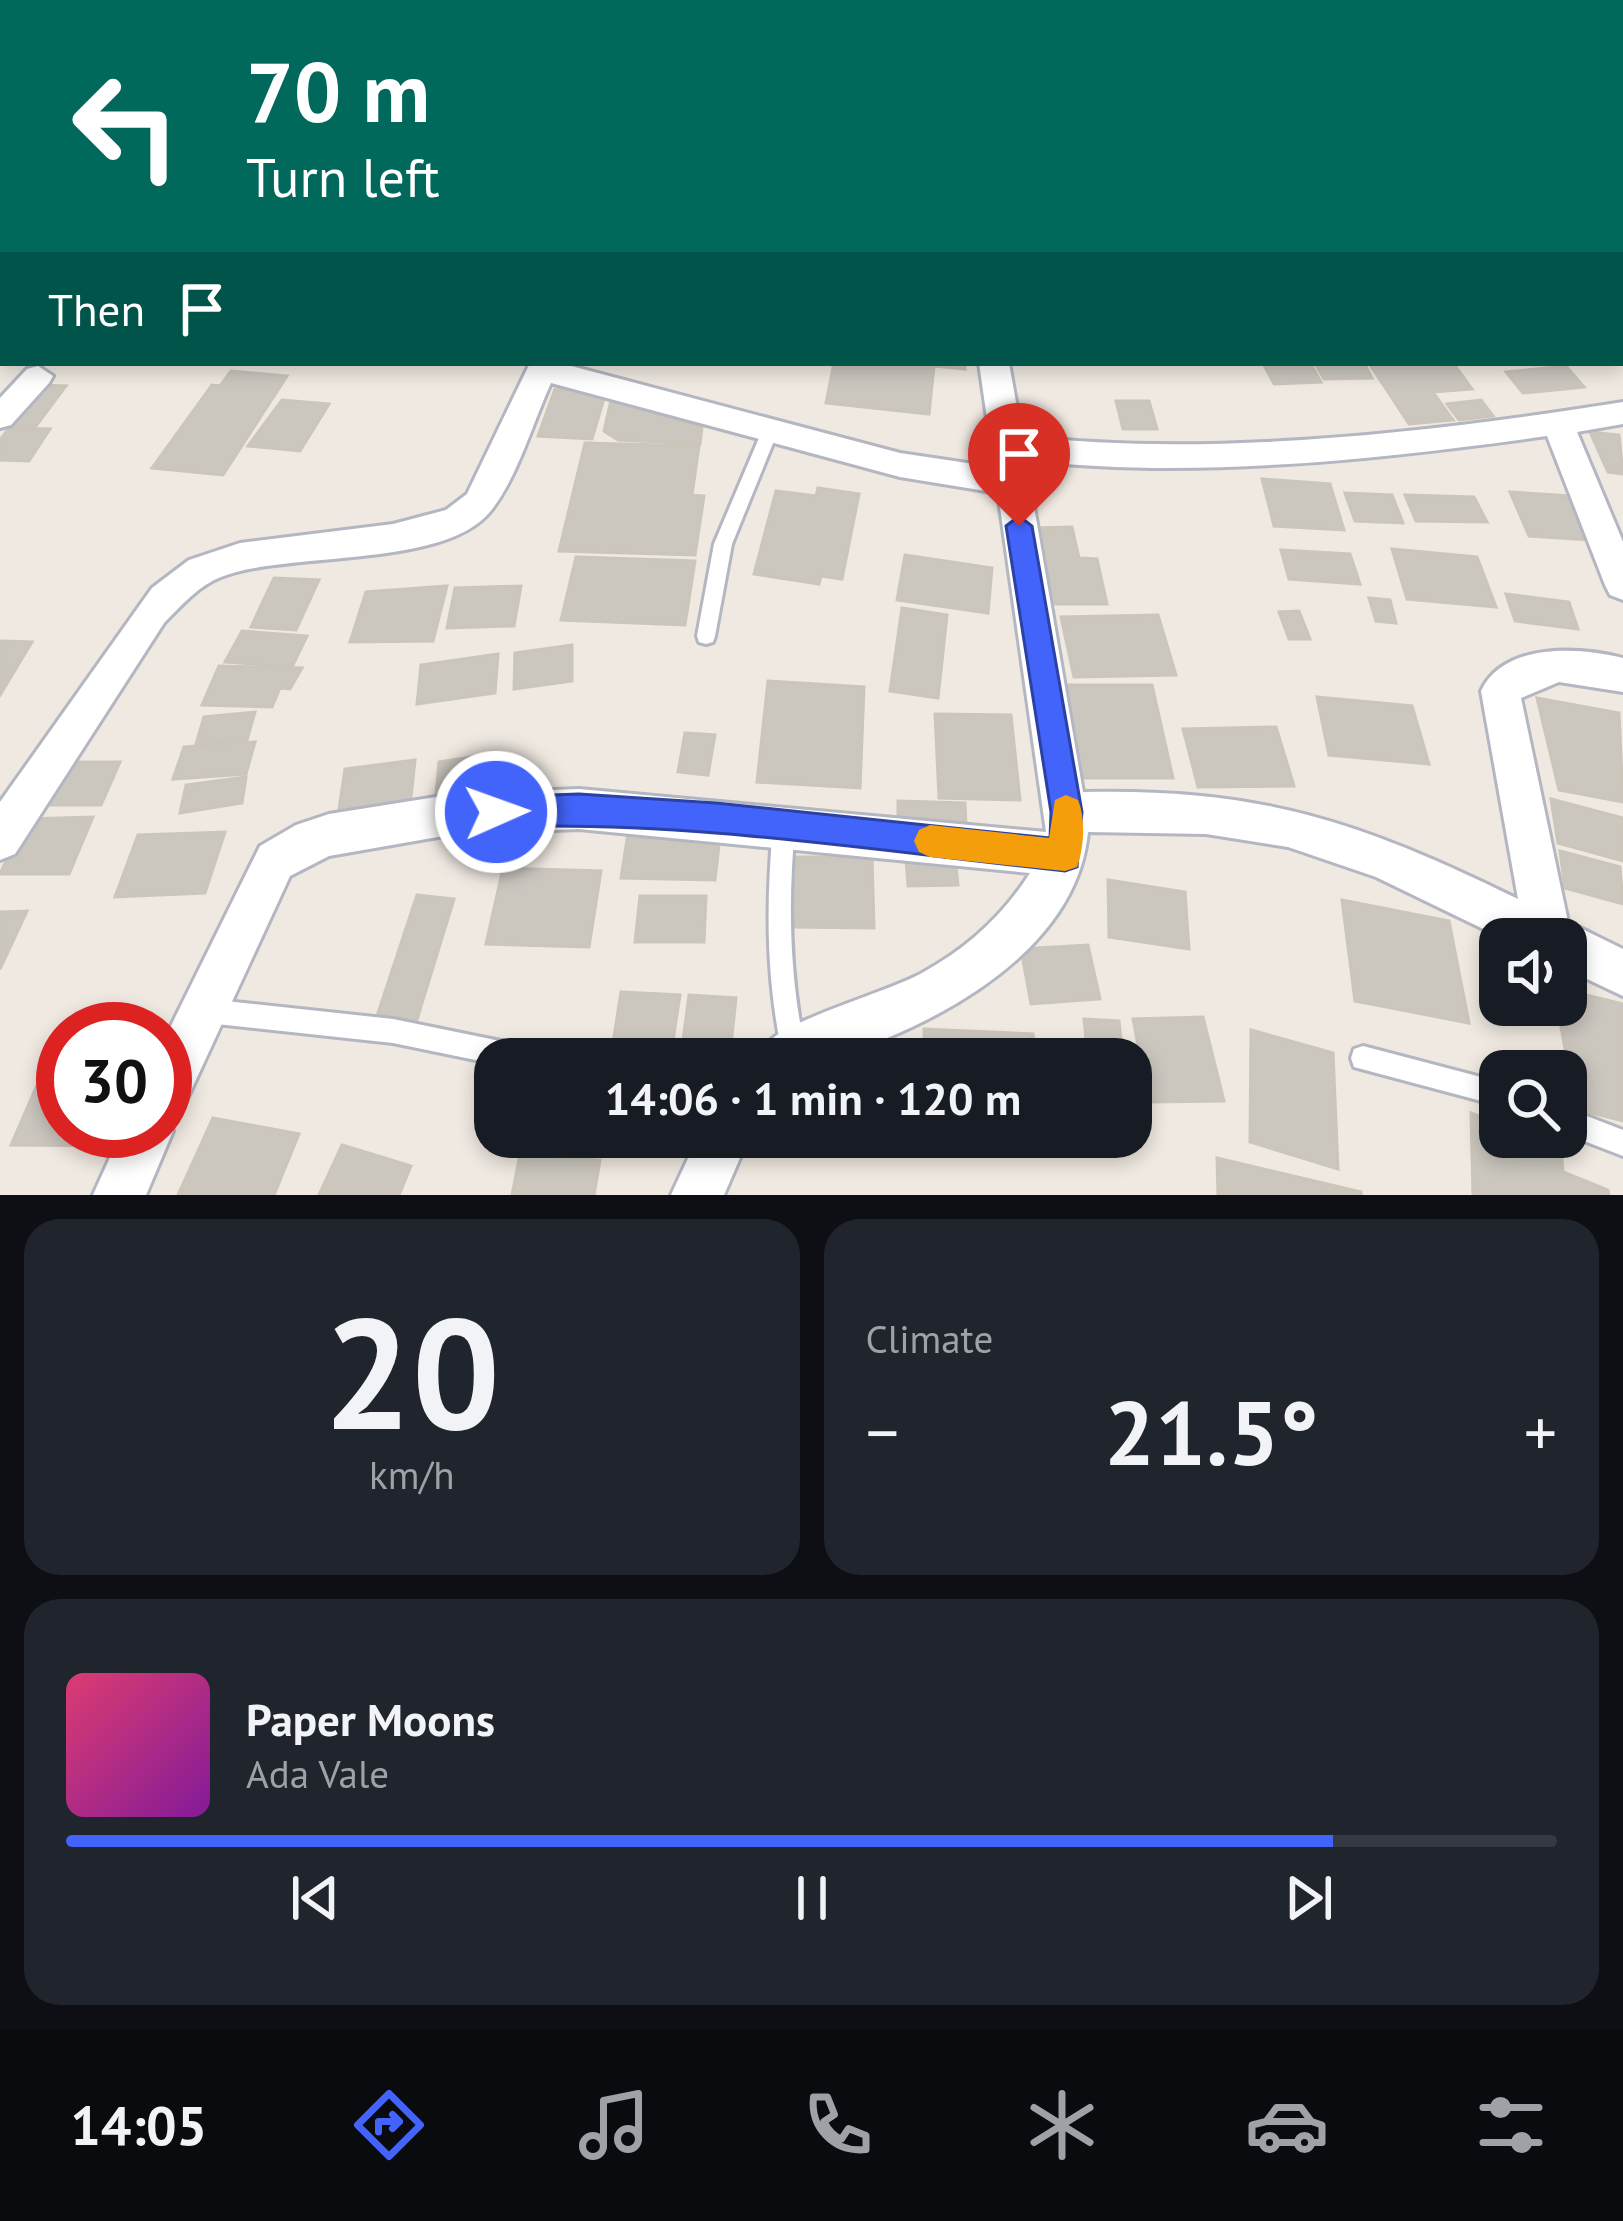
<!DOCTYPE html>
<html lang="en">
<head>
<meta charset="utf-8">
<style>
  body { margin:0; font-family:"PT Sans",sans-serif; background:#20242c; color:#f1f3f6; height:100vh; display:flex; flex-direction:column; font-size:45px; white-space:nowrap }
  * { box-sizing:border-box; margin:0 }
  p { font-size:39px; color:#9ea1a6 }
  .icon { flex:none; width:66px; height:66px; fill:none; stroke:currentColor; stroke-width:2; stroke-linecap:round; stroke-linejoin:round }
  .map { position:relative; height:1195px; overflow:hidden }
  .drawer { display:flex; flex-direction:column; gap:24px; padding:24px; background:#0d0f14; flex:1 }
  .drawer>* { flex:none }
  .hud { position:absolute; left:0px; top:0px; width:1623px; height:366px; box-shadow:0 6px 18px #0003; background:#00695c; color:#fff; overflow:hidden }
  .tools { position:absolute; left:1479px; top:918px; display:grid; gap:24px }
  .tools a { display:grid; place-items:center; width:108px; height:108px; border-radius:24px; background:#171b24; box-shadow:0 6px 18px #0003; font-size:60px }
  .speed { position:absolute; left:36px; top:1002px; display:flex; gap:24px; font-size:60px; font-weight:700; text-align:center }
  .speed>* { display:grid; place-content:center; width:156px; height:156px; border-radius:50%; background:#171b24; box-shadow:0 6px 18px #0003; line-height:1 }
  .speed .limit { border:18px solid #d22; background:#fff; color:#111 }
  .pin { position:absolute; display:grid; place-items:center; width:102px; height:102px; color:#fff; margin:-123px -51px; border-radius:50% 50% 50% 0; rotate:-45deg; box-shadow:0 0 12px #0007 }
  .pin .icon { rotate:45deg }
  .me { position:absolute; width:132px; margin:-66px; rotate:88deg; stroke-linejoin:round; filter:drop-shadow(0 0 9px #0008) }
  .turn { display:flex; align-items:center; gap:42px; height:252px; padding:0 48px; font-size:54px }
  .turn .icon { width:156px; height:156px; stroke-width:2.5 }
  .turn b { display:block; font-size:84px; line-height:102px }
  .then { display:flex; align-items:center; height:114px; padding:0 48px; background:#0003; gap:24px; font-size:45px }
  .big { font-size:90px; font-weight:800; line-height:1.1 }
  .drawer .card { flex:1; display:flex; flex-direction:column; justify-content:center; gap:18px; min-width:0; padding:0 42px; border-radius:36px; background:#20242c }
  .drawer .dial { align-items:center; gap:0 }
  .dial b { font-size:156px; line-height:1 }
  .song { display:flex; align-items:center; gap:36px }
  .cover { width:144px; height:144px; border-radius:18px; background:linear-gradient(135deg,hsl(340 70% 55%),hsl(290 70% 35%)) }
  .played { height:12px; border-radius:6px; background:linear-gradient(90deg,#4264fb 85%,#363941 85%) }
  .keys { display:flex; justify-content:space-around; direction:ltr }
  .heat { display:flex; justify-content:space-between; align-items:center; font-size:66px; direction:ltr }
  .drawer .tiles { flex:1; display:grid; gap:24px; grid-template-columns:1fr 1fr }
  .card:last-child { grid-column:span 2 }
  .trip { position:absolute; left:474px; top:1038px; width:678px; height:120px; border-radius:36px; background:#171b24; box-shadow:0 6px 18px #0003; font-weight:800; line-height:120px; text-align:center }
  .menu { display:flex; height:192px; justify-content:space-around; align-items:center; background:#090b0e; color:#9ea1a6 }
  .menu .icon { width:84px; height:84px }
  .menu .on { color:#4264fb }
  .menu b { font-size:54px; color:#f1f3f6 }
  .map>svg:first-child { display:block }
  .building { fill:#cbc7bf; stroke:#cbc5ba; stroke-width:3 }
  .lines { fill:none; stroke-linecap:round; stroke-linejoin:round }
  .lane-casing { stroke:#b4b7c1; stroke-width:6 }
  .street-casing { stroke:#b4b7c1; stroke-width:6 }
  .primary-casing { stroke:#c9c9c9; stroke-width:6 }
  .lane { fill:#fff; fill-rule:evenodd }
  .street { fill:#fff; fill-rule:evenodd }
  .primary { fill:#f2d163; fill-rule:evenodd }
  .route { fill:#4264fb; stroke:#2b41a3; stroke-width:3 }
  .slow { fill:#f59e0b }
</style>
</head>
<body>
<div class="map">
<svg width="1623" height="1195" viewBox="0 0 1623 1195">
  <rect width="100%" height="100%" fill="#efe9e1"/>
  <!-- building -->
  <g class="building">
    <path d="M 834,363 L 965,363 L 965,369 L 934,366 L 929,414 L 826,403 Z"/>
    <path d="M 1263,363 L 1310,363 L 1321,382 L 1274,384 Z"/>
    <path d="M 1315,363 L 1364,363 L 1372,378 L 1324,379 Z"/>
    <path d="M 1369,363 L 1453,363 L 1472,389 L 1433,392 L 1453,420 L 1409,424 Z"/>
    <path d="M 1566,366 L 1584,387 L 1523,393 L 1506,372 Z"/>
    <path d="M 231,371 L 287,376 L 223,475 L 152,468 L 212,385 L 220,386 Z"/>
    <path d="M 39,385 L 66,386 L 36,426 L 7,425 Z"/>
    <path d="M 555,389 L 606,392 L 592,439 L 538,436 Z"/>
    <path d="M 282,400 L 329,404 L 300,451 L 248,446 Z"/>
    <path d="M 611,400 L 702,427 L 700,444 L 618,440 L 604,431 Z"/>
    <path d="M 1481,400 L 1493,416 L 1459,420 L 1447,404 Z"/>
    <path d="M 1116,401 L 1149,401 L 1157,429 L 1123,429 Z"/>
    <path d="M 9,428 L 50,429 L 29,461 L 0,460 L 0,440 Z"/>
    <path d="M 1590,432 L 1619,435 L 1623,474 L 1608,472 Z"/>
    <path d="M 585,443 L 699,446 L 692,495 L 704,496 L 695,555 L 559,551 Z"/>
    <path d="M 1262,479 L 1330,484 L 1344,530 L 1274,526 Z"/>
    <path d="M 818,488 L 859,494 L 842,579 L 821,576 L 819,584 L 754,574 L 776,491 L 816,496 Z"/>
    <path d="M 1510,492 L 1571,496 L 1593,540 L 1529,536 Z"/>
    <path d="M 1345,493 L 1392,495 L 1403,523 L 1355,521 Z"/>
    <path d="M 1405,495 L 1474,497 L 1487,522 L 1416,521 Z"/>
    <path d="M 1072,527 L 1079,558 L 1097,559 L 1107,604 L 1049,604 L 1034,528 Z"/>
    <path d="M 1392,549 L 1477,557 L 1496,607 L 1407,599 Z"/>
    <path d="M 1281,550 L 1350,554 L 1360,584 L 1289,579 Z"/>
    <path d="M 905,555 L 992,568 L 988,613 L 897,600 Z"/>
    <path d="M 576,557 L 695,561 L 685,625 L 561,620 Z"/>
    <path d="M 274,578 L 319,580 L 296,630 L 251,627 Z"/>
    <path d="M 447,586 L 433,641 L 350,642 L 366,592 Z"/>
    <path d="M 521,586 L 514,626 L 447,628 L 455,588 Z"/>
    <path d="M 1506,594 L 1569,602 L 1578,629 L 1515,621 Z"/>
    <path d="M 1369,598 L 1390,600 L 1396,623 L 1376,621 Z"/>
    <path d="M 902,608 L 947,615 L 938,698 L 890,691 Z"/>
    <path d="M 1299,611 L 1310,639 L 1289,639 L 1279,612 Z"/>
    <path d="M 1158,615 L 1176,675 L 1074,677 L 1061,617 Z"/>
    <path d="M 242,631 L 307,636 L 292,667 L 225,662 Z"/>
    <path d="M 0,641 L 32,642 L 0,695 Z"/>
    <path d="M 572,645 L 572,681 L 514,689 L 515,653 Z"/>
    <path d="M 498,654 L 495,693 L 417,704 L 421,665 Z"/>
    <path d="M 219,666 L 302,668 L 290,689 L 280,688 L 272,707 L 202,705 Z"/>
    <path d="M 768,681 L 864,687 L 860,788 L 757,782 Z"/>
    <path d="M 1065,685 L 1152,685 L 1173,778 L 1080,778 Z"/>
    <path d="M 1317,697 L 1412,706 L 1429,764 L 1329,755 Z"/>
    <path d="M 1537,698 L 1619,713 L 1623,802 L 1559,790 Z"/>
    <path d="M 255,712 L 247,740 L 196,744 L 204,717 Z"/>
    <path d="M 935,714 L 1011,715 L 1020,800 L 939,798 Z"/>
    <path d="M 1276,727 L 1294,786 L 1198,787 L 1183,729 Z"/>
    <path d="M 685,733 L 715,735 L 708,775 L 678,772 Z"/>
    <path d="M 255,742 L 246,774 L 173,779 L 184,747 Z"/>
    <path d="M 491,754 L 490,797 L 435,804 L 439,762 Z"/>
    <path d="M 415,760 L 410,807 L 338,816 L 345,769 Z"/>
    <path d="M 57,762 L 120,762 L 101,805 L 35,805 Z"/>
    <path d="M 246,777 L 242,803 L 180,813 L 186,785 Z"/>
    <path d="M 1551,799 L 1623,818 L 1623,861 L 1558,843 Z"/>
    <path d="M 898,801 L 965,803 L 966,827 L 898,826 Z"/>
    <path d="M 93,817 L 69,874 L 0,874 L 25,819 Z"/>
    <path d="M 225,832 L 205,893 L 115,897 L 138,835 Z"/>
    <path d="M 628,833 L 720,836 L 715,880 L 621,878 Z"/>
    <path d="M 1560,851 L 1620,867 L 1623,904 L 1565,888 Z"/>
    <path d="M 793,857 L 872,857 L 874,928 L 792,927 Z"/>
    <path d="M 955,857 L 958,885 L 908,886 L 906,858 Z"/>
    <path d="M 503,868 L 601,871 L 589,947 L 486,944 Z"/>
    <path d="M 1108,880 L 1185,892 L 1189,949 L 1109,937 Z"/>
    <path d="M 417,895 L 454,899 L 415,1026 L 375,1022 Z"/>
    <path d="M 640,896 L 706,896 L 704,942 L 635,942 Z"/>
    <path d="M 1342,900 L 1449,921 L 1469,1023 L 1355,1001 Z"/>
    <path d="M 27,911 L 0,969 L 0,912 Z"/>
    <path d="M 1088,945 L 1100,999 L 1031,1004 L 1021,949 Z"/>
    <path d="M 1566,990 L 1623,1004 L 1623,1121 L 1576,1109 L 1557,1005 L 1566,1005 Z"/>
    <path d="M 621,992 L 680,995 L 672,1047 L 613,1043 Z"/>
    <path d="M 689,995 L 736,998 L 731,1045 L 683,1041 Z"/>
    <path d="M 1203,1017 L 1224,1101 L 1149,1102 L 1133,1019 Z"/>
    <path d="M 1084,1019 L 1119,1021 L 1123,1059 L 1088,1059 Z"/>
    <path d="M 924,1029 L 1033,1034 L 1035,1059 L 925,1059 Z"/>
    <path d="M 1251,1030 L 1333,1053 L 1338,1169 L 1250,1142 Z"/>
    <path d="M 52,1051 L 63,1051 L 63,1131 L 133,1131 L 127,1146 L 11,1145 Z"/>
    <path d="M 1471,1113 L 1500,1124 L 1500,1137 L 1535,1137 L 1561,1147 L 1563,1172 L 1608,1190 L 1609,1195 L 1473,1195 Z"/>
    <path d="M 213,1118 L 299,1134 L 274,1195 L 178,1195 Z"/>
    <path d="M 342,1145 L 411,1166 L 399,1195 L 319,1195 Z"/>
    <path d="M 520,1154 L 600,1160 L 594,1195 L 512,1195 Z"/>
    <path d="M 1217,1158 L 1361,1192 L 1361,1195 L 1218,1195 Z"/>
  </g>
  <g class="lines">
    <defs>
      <g id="lane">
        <path d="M 770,425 L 778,431 L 732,544 L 715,636 L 713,642 L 706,644 L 699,642 L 697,636 L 714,544 L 762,431 Z"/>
        <path d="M 784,816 L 791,819 L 795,826 C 788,903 789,977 806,1053 L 804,1059 L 784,1059 L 782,1053 C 766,977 766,903 773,826 L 777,819 Z"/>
        <path d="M 207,999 L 393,1019 L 530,1047 L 539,1050 L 542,1059 L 495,1059 L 495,1064 L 393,1043 L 207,1023 L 199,1019 L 195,1011 L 199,1003 Z"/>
        <path d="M 1363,1046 L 1500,1082 L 1500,1106 L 1354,1067 L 1351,1058 L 1354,1049 Z"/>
        <path d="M 1566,1108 L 1623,1130 L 1623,1156 L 1566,1134 Z"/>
      </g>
      <g id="street">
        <path d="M 1057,0 L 1077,0 L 1055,3 Z"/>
        <path d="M 1507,0 L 1528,0 L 1530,3 L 1509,3 Z"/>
        <path d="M 1620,11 L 1623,12 L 1623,26 L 1620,25 Z"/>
        <rect x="0" y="114" width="3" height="14"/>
        <rect x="1620" y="253" width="3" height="16"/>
        <path d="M 530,363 L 560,363 L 900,453 L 994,467 L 979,363 L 1009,363 L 1022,436 C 1211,458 1435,432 1623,402 L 1623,424 L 1577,432 L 1623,542 L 1623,600 L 1610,595 L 1605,585 L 1547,436 C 1381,459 1192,480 1026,460 L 1083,792 C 1261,788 1361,822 1518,899 L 1481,691 C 1504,642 1580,647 1623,658 L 1623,692 L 1559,682 L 1521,698 L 1568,922 L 1623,949 L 1623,996 L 1566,969 L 1566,939 L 1504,939 L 1376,877 L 1288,847 L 1206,834 L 1088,832 C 1078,934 976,1001 887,1038 C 871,1045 853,1055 836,1059 C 813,1063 785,1059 762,1059 C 764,1053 765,1047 769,1042 C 787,1020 890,991 922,973 C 966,949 1003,916 1030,873 L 579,829 L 455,834 L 329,856 L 290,876 L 182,1110 L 167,1117 L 173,1131 L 146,1195 L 93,1195 L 122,1131 L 165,1131 L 165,1038 L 260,846 L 296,825 L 329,814 L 455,794 L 579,789 L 1046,832 L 998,493 L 900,477 L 551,383 C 533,422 519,473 493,508 C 449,570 289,550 221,577 C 198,586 181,606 164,623 L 15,854 L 0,860 L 0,802 L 152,588 L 189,560 L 240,543 L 393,524 L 446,510 L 467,494 Z"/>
        <path d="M 38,366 L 53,376 L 49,383 L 11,425 L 0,428 L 0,398 L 27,369 Z"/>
        <path d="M 698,1137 L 749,1137 L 724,1195 L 671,1195 Z"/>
      </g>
      <g id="primary">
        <path d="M 1300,0 L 1332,0 L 1333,3 L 1301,3 Z"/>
        <path d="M 1620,295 L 1623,296 L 1623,327 L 1620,326 Z"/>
      </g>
    </defs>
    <!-- lane casing -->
    <use href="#lane" class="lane-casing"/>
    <!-- street casing -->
    <use href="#street" class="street-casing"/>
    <!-- primary casing -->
    <use href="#primary" class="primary-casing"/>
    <!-- lane -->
    <use href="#lane" class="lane"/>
    <!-- street -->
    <use href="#street" class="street"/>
    <!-- primary -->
    <use href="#primary" class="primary"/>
  </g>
  <!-- route -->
  <path class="route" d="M 1019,516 L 1032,526 L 1082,812 L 1077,867 L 1065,871 C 877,851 686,820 496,827 L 485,823 L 481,812 L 485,801 L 496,797 L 579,794 L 716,803 L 1050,838 L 1051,812 L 1006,526 Z"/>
  <!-- slow -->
  <path class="slow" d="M 1066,795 L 1078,800 C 1086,819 1084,848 1077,867 L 1065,871 L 930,857 L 919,852 L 914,841 L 919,830 L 930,825 L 1049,838 L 1055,800 Z"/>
</svg>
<div class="tools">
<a><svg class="icon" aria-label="sound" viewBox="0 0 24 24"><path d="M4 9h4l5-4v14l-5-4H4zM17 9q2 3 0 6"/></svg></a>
<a><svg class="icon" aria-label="search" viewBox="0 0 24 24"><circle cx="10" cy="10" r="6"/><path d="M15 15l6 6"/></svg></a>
</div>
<div class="speed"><div class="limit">30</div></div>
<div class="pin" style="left:1019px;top:526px;background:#d93025"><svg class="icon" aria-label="arrive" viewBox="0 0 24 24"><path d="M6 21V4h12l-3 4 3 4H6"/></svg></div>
<svg class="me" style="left:496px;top:812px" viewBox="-20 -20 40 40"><circle r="17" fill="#4264fb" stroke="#fff" stroke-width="3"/><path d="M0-11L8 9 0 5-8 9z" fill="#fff"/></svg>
<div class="trip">14:06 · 1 min · 120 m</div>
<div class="hud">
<div class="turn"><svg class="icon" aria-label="left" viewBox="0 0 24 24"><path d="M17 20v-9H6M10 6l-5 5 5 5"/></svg><div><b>70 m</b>Turn left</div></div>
<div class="then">Then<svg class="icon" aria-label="arrive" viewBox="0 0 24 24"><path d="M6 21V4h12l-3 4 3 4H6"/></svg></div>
</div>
</div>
<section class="drawer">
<div class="tiles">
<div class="card dial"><b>20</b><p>km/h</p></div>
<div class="card"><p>Climate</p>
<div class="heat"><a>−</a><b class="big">21.5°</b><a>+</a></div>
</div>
<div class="card">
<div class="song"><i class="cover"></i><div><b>Paper Moons</b><p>Ada Vale</p></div></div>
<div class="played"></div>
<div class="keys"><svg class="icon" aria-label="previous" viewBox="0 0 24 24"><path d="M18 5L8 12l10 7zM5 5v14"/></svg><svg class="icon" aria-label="pause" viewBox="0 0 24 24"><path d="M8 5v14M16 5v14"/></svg><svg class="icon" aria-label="next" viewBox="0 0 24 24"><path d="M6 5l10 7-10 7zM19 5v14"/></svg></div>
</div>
</div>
</section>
<nav class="menu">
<b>14:05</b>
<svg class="icon on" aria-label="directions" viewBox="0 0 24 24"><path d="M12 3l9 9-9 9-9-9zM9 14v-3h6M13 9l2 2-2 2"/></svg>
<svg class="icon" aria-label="music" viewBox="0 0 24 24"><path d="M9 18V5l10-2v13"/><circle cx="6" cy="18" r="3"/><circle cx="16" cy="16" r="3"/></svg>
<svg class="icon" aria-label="phone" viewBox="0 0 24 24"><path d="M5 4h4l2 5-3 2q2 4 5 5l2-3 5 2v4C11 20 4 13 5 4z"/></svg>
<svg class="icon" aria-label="climate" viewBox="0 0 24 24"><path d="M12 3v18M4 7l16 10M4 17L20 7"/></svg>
<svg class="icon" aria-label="car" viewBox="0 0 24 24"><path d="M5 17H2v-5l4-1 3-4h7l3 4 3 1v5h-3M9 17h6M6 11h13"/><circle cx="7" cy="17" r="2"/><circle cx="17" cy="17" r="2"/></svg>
<svg class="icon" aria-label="filters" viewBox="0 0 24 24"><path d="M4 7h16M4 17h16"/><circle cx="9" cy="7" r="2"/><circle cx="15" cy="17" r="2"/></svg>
</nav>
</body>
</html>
